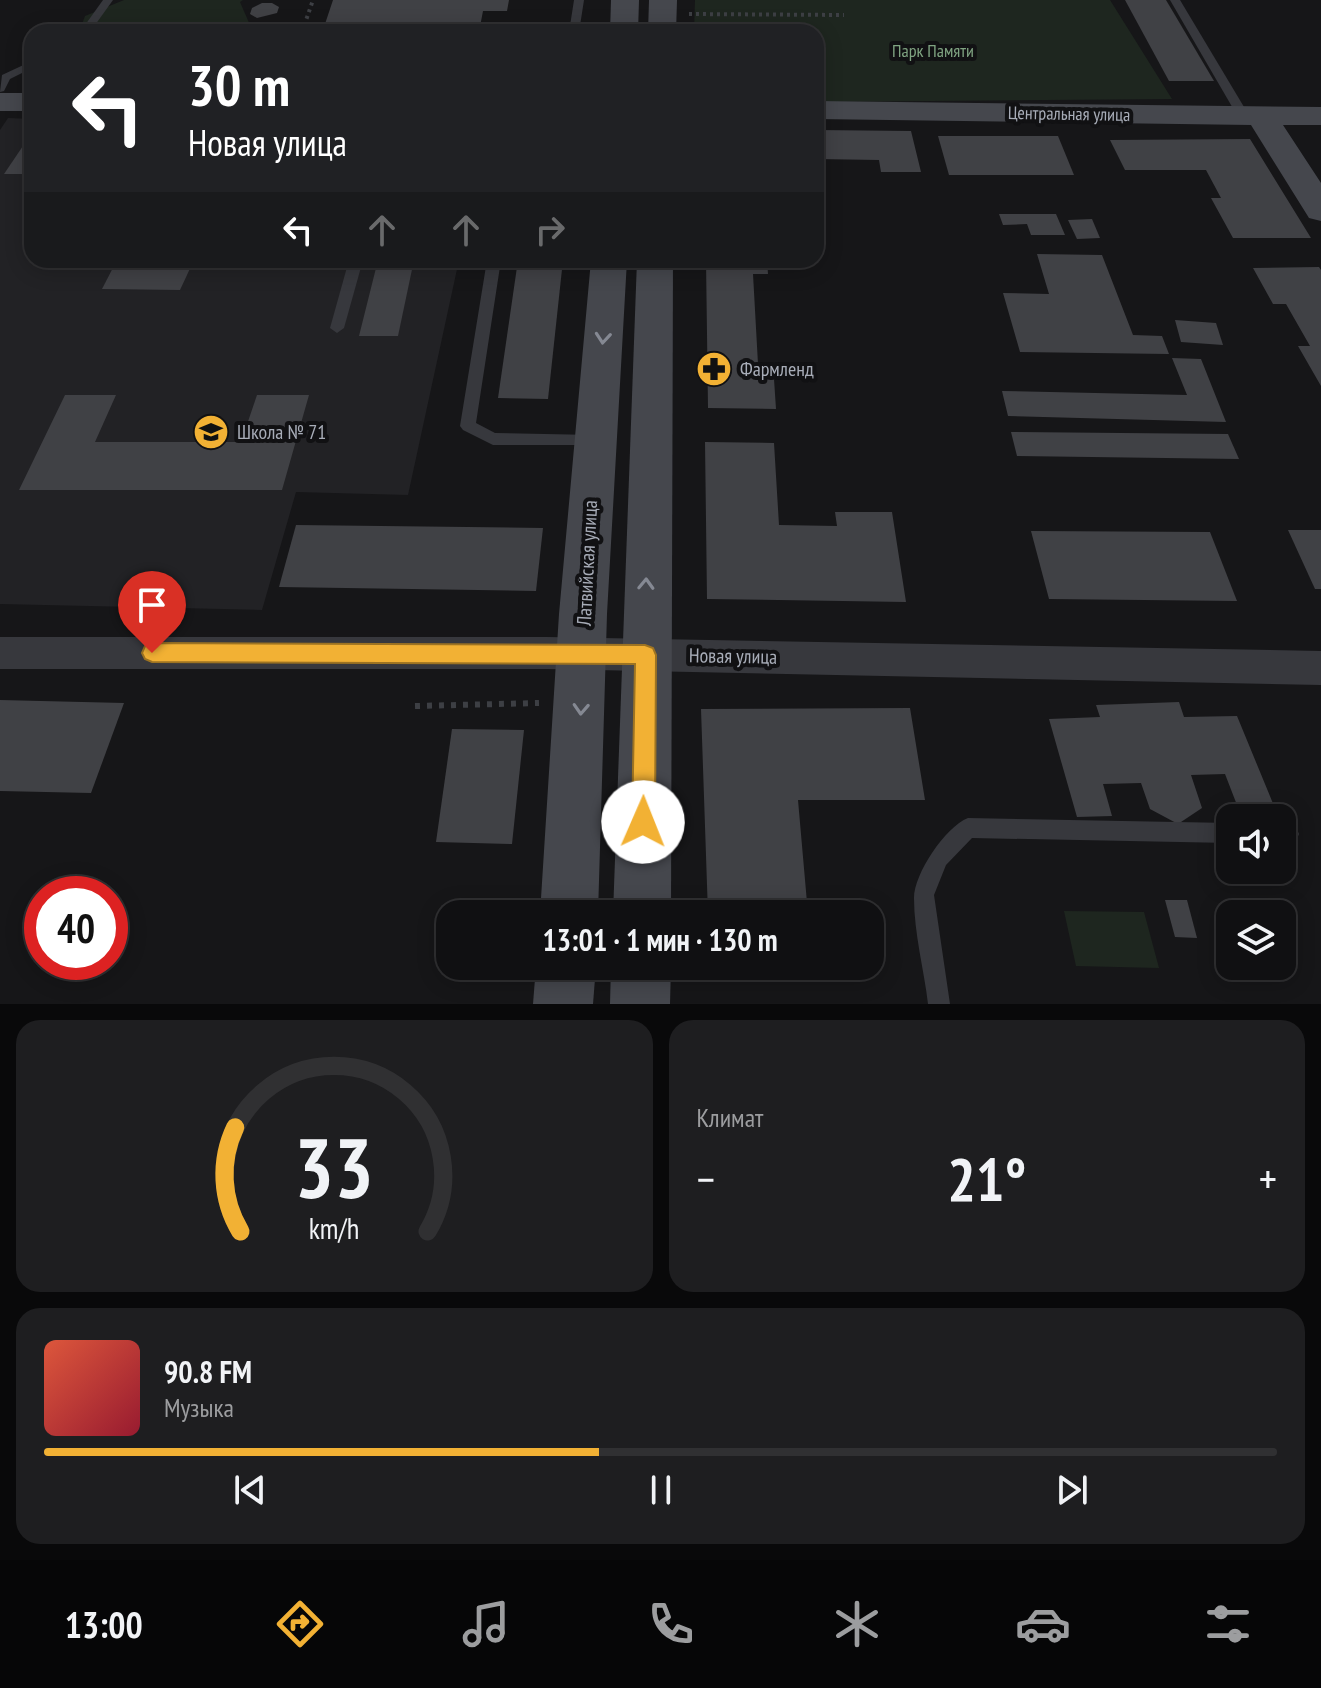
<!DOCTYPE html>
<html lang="ru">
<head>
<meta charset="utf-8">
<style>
  body { margin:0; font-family:"PT Sans Narrow",sans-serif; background:#1e1e20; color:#f1f3f6; height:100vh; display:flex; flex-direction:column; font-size:30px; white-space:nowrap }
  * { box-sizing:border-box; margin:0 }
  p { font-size:26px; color:#9c9d9f }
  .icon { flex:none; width:44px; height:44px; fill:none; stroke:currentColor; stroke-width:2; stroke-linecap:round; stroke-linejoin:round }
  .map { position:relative; height:1004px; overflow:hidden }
  .drawer { display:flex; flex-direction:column; gap:16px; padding:16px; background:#09090a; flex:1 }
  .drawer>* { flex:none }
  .top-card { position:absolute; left:24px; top:24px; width:800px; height:244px; border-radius:24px; box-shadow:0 4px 20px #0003,0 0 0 2px #303032; background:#202124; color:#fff; overflow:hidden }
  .buttons { position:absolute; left:1216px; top:804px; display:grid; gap:16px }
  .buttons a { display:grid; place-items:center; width:80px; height:80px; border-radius:16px; background:#101012; box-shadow:0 4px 20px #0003,0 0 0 2px #303032; font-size:40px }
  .speed { position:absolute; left:24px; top:876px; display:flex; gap:16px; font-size:40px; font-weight:700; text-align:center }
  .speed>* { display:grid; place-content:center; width:104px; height:104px; border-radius:50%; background:#101012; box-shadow:0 4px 20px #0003,0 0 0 2px #303032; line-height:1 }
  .speed .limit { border:12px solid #d22; background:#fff; color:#111 }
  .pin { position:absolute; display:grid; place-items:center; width:68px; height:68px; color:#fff; margin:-82px -34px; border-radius:50% 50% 50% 0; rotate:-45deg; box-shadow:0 0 8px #0007 }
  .pin .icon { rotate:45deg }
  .me { position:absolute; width:88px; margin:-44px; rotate:1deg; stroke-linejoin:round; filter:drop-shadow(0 0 6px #0008) }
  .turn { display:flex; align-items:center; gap:28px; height:168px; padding:0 32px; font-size:36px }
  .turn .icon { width:104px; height:104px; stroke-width:2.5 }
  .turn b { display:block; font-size:56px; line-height:68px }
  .lanes { display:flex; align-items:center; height:76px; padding:0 32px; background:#0003; justify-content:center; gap:40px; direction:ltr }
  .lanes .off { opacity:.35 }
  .big { font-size:60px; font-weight:700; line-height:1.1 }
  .drawer .widget { flex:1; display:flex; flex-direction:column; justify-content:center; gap:12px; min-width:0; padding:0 28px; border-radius:24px; background:#1e1e20 }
  .drawer .dial { align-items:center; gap:0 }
  .dial svg { height:208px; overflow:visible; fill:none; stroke:#303032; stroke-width:7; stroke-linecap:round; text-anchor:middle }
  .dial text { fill:#f1f3f6; stroke:none }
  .song { display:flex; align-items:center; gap:24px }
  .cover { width:96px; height:96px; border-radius:12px; background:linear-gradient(135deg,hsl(10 70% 55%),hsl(350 70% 35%)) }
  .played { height:8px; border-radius:4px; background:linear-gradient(90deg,#f2b134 45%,#303032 45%) }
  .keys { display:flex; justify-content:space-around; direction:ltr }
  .heat { display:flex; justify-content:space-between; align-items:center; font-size:44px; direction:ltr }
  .drawer .tiles { flex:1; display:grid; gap:16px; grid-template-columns:1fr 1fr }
  .widget:last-child { grid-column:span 2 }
  .trip { position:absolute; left:436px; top:900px; width:448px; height:80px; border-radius:24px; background:#101012; box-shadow:0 4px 20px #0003,0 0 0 2px #303032; font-weight:700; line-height:80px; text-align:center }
  .tabs { display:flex; height:128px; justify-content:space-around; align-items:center; background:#060607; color:#9c9d9f }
  .tabs .icon { width:56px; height:56px }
  .tabs .selected { color:#f2b134 }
  .tabs b { font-size:36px; color:#f1f3f6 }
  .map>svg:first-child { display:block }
  .built { fill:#222225 }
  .green { fill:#1e261f }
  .building { fill:#404145 }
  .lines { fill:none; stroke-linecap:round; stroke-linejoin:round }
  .path-far1 { stroke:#3d3f44; stroke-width:4; stroke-dasharray:3 4; stroke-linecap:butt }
  .path { stroke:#3d3f44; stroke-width:6; stroke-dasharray:5 7; stroke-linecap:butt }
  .lane { fill:#37383d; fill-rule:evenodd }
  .street { fill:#37383d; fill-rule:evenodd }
  .secondary { fill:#45474d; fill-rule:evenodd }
  .oneway { stroke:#858993 }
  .route { fill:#f2b134; stroke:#9d7322; stroke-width:2 }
  .labels { text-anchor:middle; stroke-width:8; stroke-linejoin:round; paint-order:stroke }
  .far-park-label { font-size:18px; fill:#7fa381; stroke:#111113 }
  .far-street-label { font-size:18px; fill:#a8adb8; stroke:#111113 }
  .poi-label { font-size:20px; fill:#a8adb8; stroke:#111113; text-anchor:start }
  .street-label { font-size:20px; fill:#a8adb8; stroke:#111113 }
</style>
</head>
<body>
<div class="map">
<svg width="1321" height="1004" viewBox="0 0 1321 1004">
  <rect width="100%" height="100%" fill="#161618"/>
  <!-- built -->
  <path class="built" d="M 8,118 L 32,119 L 32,260 L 459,260 L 408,495 L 296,492 L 262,610 L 0,604 L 0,130 Z"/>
  <!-- green -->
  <g class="green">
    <path d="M 124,0 L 243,0 L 240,2 L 250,25 L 276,32 L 79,32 L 85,16 Z"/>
    <path d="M 695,0 L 1110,0 L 1172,99 L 816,102 L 816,32 L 694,32 Z"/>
    <path d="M 1064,911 L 1144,912 L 1159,968 L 1076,966 Z"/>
  </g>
  <!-- building -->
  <g class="building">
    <path d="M 333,0 L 509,0 L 507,11 L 483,11 L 479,32 L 443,32 L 444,26 L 324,27 Z"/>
    <path d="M 1125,0 L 1166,0 L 1214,81 L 1169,81 Z"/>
    <path d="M 262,3 L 272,3 L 279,7 L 277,13 L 257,18 L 250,14 L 252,8 Z"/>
    <path d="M 816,130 L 911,131 L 921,172 L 881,172 L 879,160 L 816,159 Z"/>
    <path d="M 938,136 L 1058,136 L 1074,175 L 949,175 Z"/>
    <path d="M 1250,139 L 1311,238 L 1233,238 L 1211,198 L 1221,198 L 1206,170 L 1125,170 L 1110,140 Z"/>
    <path d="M 27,140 L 32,140 L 32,174 L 4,174 Z"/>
    <path d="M 999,214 L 1056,214 L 1065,235 L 1031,235 L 1027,224 L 1003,225 Z"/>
    <path d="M 1092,219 L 1100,238 L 1077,239 L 1068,220 Z"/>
    <path d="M 1037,254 L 1102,255 L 1133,335 L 1162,336 L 1169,354 L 1020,352 L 1003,293 L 1049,294 Z"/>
    <path d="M 117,260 L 194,260 L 180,290 L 102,289 Z"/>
    <path d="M 378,260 L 414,260 L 398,336 L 359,336 Z"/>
    <path d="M 518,260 L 563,260 L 548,399 L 498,398 Z"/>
    <path d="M 706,260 L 767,260 L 768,274 L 753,274 L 758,364 L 773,364 L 776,409 L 708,408 Z"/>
    <path d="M 1319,267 L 1321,270 L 1321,386 L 1298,346 L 1310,346 L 1286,304 L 1273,304 L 1253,268 Z"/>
    <path d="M 1175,320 L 1216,323 L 1223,345 L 1181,342 Z"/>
    <path d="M 1172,358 L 1201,359 L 1226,422 L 1008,416 L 1002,391 L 1187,395 Z"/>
    <path d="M 65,395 L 116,395 L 95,442 L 241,442 L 257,395 L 309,395 L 282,490 L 19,490 Z"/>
    <path d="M 1011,432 L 1228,434 L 1239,459 L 1017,456 Z"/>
    <path d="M 705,442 L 774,443 L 779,525 L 837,526 L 835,512 L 892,512 L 906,602 L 707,599 Z"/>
    <path d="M 296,525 L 543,528 L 536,591 L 279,587 Z"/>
    <path d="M 1288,530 L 1321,530 L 1321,589 L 1315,589 Z"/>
    <path d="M 1031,531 L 1210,532 L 1237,601 L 1049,599 Z"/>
    <path d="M 0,700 L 124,703 L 91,793 L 0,791 Z"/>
    <path d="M 1179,702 L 1184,717 L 1237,716 L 1279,818 L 1242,818 L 1225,774 L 1191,775 L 1202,808 L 1178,824 L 1150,809 L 1141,783 L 1103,784 L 1112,816 L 1077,817 L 1049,719 L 1100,717 L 1096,705 Z"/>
    <path d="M 910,708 L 925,800 L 798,800 L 808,914 L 708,914 L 701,709 Z"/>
    <path d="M 452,729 L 524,730 L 512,844 L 436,842 Z"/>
    <path d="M 1165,900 L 1187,900 L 1197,938 L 1175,937 Z"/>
  </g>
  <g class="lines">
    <!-- path-far1 -->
    <g class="path-far1">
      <path d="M 689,14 L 844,15"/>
      <path d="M 302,32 L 313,0"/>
    </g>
    <!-- path -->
    <path class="path" d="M 415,706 L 539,703"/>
    <!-- lane -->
    <g class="lane">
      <path d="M 103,0 L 113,0 L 90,32 L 80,32 Z"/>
      <path d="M 574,0 L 584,0 L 579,32 L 569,32 Z"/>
      <path d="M 1170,0 L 1180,0 L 1250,117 L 1248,119 L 1238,117 Z"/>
      <path d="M 32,61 L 32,68 L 10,79 L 4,91 L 0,92 L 2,75 Z"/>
      <path d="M 349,260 L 363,260 L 344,328 L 337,333 L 330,328 Z"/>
      <path d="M 487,260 L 501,260 L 476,423 L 495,433 L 594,435 L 602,441 L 599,445 L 493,445 L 463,430 L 460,426 Z"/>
      <path d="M 968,818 L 1230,823 L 1230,843 L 972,838 L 946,865 L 934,895 L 950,1004 L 928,1004 C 924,970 914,933 914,898 C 914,874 945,827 968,818 Z"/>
      <path d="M 1282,823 L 1296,827 L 1299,834 L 1296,841 L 1282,843 Z"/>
    </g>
    <!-- street -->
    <path class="street" d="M 0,637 L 547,637 L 1321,651 L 1321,685 L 547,669 L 0,669 Z"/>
    <!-- secondary -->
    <g class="secondary">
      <path d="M 611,0 L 639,0 L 638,32 L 610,32 Z"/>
      <path d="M 649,0 L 677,0 L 676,32 L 648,32 Z"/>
      <rect x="0" y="93" width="32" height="18"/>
      <path d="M 816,101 L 1321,107 L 1321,125 L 1283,125 L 1321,183 L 1321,221 L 1309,218 L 1251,125 L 816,119 Z"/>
      <path d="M 591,260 L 627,260 L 607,614 L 598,914 L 540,914 L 559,614 Z"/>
      <path d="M 637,260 L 673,260 L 671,914 L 613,914 Z"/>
      <path d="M 536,966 L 596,966 L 593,1004 L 533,1004 Z"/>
      <path d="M 611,966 L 671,966 L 670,1004 L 610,1004 Z"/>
    </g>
  </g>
  <!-- one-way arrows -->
  <defs><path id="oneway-chevron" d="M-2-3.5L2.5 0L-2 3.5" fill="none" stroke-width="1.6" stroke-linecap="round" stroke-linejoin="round" transform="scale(2)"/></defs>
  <g class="oneway">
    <use href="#oneway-chevron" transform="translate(603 338) rotate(95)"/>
    <use href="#oneway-chevron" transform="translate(646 584) rotate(-88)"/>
    <use href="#oneway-chevron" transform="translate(581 709) rotate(93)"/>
  </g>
  <!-- route -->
  <path class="route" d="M 152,643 L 645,645 L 653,648 L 656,655 L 655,822 L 651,830 L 643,833 L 635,830 L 632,822 L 635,664 L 152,662 L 145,659 L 142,653 L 145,646 Z"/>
  <!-- icons -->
  <defs>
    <symbol id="pharmacy-disc" viewBox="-11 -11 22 22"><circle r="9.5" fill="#f2b134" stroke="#111113"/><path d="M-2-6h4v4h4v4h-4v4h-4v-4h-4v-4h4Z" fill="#111"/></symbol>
    <symbol id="school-disc" viewBox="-11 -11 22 22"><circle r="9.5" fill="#f2b134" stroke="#111113"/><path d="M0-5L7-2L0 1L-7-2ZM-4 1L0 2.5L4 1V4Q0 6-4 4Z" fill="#111"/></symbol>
  </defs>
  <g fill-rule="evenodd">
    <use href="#pharmacy-disc" x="694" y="349" width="40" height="40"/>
    <use href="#school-disc" x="191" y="412" width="40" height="40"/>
  </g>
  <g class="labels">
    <!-- far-park labels -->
    <g class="far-park-label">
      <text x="933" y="57">Парк Памяти</text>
    </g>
    <!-- far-street labels -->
    <g class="far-street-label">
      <text transform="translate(1069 114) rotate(1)" y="6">Центральная улица</text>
    </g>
    <!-- poi labels -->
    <g class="poi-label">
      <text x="740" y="376">Фармленд</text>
      <text x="237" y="439">Школа № 71</text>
    </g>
    <!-- street labels -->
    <g class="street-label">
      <text transform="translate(587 563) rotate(-87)" y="7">Латвийская улица</text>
      <text transform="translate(733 656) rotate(1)" y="7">Новая улица</text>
    </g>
  </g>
</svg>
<div class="buttons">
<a><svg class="icon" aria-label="sound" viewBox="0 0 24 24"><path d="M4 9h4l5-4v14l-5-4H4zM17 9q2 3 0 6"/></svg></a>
<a><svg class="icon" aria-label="layers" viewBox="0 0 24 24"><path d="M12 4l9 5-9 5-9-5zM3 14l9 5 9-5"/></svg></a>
</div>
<div class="speed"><div class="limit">40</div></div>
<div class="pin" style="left:152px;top:653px;background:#d93025"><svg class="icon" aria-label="arrive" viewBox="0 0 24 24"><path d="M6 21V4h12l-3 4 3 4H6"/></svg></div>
<svg class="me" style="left:643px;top:822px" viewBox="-20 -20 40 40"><circle r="19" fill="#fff"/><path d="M0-13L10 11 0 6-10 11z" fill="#f2b134"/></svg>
<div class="trip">13:01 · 1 мин · 130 m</div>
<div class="top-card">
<div class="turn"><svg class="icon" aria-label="left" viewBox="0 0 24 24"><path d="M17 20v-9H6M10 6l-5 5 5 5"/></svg><div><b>30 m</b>Новая улица</div></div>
<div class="lanes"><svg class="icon" aria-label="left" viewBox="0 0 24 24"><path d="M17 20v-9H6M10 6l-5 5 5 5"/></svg><svg class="icon off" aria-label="ahead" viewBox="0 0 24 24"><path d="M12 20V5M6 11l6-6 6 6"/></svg><svg class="icon off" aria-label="ahead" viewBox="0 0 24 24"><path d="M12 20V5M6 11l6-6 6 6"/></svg><svg class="icon off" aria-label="right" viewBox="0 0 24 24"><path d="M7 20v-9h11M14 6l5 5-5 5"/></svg></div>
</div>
</div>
<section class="drawer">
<div class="tiles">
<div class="widget dial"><svg viewBox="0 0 100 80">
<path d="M14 69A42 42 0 1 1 86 69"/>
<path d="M14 69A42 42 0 0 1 12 29" stroke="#f2b134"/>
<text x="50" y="56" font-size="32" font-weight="700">33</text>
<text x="50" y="72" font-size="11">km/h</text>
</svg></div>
<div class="widget"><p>Климат</p>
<div class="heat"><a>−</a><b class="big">21°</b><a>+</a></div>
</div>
<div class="widget">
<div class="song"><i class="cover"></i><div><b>90.8 FM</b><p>Музыка</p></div></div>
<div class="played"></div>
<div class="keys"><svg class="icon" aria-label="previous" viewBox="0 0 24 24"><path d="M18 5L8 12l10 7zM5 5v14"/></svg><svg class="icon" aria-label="pause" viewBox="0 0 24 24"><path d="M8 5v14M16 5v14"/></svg><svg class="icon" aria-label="next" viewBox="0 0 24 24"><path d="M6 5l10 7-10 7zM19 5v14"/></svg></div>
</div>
</div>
</section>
<nav class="tabs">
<b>13:00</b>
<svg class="icon selected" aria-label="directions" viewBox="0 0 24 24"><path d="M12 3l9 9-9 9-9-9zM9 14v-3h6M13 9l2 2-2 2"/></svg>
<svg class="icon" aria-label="music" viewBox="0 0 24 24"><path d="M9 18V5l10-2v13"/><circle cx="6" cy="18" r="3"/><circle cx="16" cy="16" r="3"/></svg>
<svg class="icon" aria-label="phone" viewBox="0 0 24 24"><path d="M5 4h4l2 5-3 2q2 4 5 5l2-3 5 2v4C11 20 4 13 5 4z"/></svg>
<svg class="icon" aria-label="climate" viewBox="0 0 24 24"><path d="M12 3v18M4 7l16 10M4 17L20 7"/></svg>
<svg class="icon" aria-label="car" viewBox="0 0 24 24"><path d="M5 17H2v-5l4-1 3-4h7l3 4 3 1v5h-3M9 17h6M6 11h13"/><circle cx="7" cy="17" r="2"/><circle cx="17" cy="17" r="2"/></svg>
<svg class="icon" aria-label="filters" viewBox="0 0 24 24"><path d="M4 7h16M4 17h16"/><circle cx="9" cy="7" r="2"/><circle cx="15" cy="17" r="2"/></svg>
</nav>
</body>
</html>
